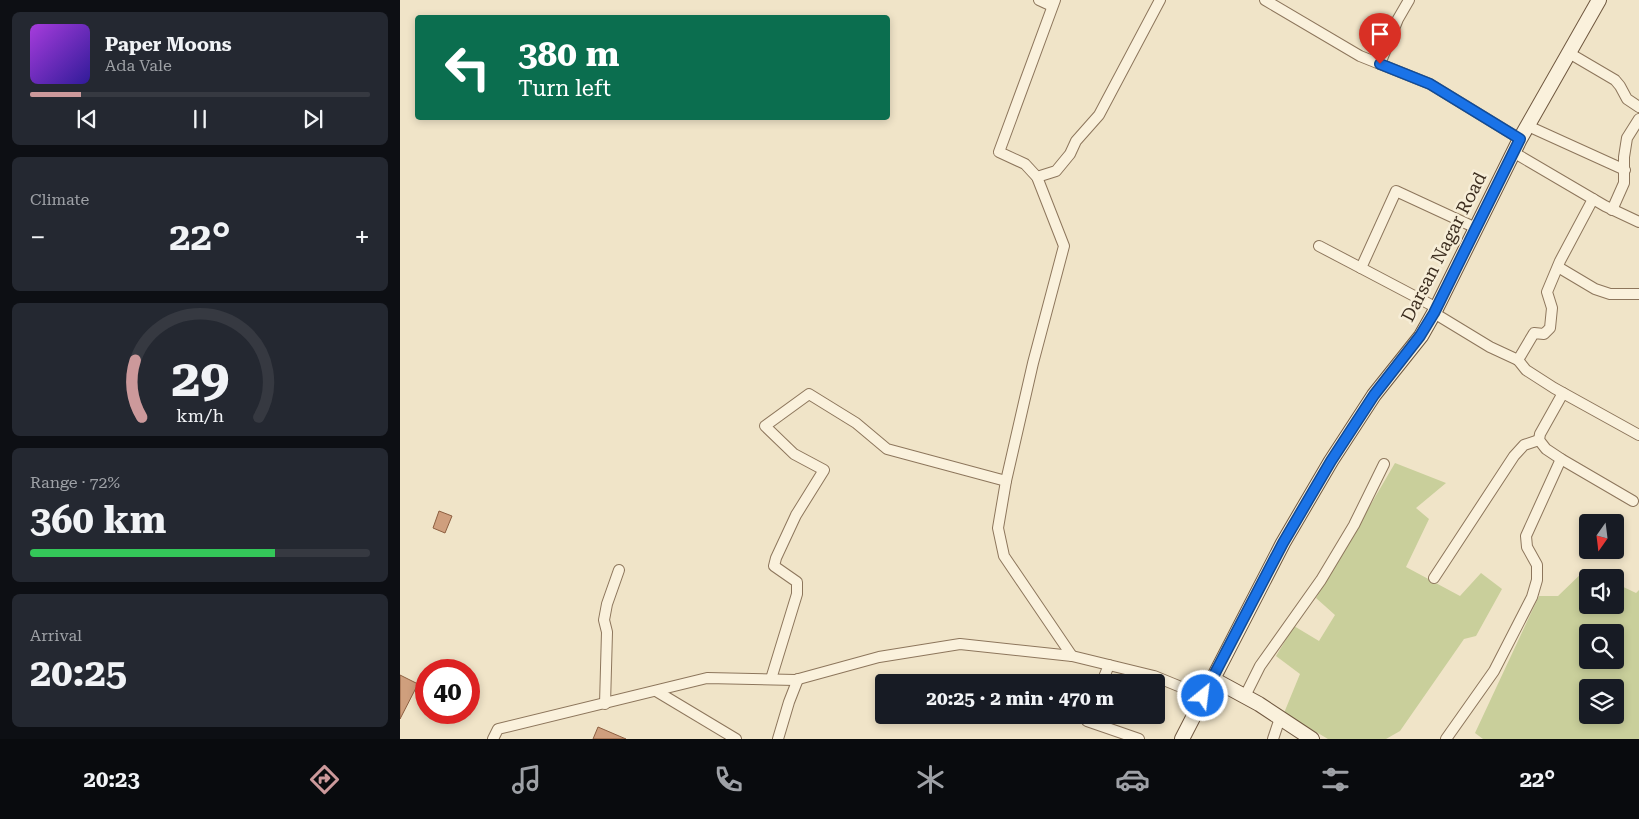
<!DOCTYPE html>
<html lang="en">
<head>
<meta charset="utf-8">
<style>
  body { margin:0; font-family:"Roboto Serif",serif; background:#242831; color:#f1f3f6; height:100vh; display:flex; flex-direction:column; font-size:19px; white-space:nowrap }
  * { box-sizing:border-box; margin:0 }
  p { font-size:16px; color:#9ea1a6 }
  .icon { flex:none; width:28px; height:28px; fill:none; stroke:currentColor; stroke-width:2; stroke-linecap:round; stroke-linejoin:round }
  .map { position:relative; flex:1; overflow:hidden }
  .details { display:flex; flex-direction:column; gap:12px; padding:12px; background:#0d0f14; width:400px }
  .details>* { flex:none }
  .top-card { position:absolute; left:15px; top:15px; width:475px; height:105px; border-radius:5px; box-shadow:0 2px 8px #0003; background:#0b6e4f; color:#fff; overflow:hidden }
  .needle { width:32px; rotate:194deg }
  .tools { position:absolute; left:1179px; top:514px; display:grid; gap:10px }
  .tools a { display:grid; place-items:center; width:45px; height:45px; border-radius:5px; background:#171b24; box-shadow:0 2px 8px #0003; font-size:25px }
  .speed { position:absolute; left:15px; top:659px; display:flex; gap:10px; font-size:25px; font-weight:700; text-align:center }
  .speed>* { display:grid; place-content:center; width:65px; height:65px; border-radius:50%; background:#171b24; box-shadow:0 2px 8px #0003; line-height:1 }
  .speed .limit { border:8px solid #d22; background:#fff; color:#111 }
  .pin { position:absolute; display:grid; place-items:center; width:42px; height:42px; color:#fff; margin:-51px -21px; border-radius:50% 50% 50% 0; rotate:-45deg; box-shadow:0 0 5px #0007 }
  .pin .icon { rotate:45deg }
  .me { position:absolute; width:55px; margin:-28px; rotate:29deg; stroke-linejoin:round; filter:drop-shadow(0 0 4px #0008) }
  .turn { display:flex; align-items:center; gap:18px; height:105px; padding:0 20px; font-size:22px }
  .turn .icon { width:65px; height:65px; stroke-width:2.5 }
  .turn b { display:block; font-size:35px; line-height:42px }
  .big { font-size:38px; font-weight:700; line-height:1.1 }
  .details .tile { flex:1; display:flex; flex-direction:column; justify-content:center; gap:8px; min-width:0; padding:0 18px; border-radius:8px; background:#242831 }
  .details .dial { align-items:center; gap:0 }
  .dial svg { height:130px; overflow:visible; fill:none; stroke:#363941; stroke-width:7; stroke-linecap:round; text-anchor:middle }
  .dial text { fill:#f1f3f6; stroke:none }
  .song { display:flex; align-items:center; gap:15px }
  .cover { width:60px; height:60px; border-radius:8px; background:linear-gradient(135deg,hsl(280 70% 55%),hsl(250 70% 35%)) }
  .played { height:5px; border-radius:2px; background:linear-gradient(90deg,#cc999b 15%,#363941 15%) }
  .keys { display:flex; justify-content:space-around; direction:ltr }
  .heat { display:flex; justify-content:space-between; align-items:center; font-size:28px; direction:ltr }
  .charge { height:8px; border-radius:4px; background:linear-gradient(90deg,#34c759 72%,#363941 0) }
  .trip { position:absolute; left:475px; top:674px; width:290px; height:50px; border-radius:5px; background:#171b24; box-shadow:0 2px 8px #0003; font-weight:700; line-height:50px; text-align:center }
  .dock { display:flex; height:80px; justify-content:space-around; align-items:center; background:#090b0e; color:#9ea1a6 }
  .dock .icon { width:35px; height:35px }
  .dock .current { color:#cc999b }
  .dock b { font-size:22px; color:#f1f3f6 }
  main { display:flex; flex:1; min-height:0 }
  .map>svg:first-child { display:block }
  .green { fill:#c9cf9b; fill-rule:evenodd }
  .building { fill:#cf9f7d; stroke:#8d5f41 }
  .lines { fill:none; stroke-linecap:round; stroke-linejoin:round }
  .street-casing { stroke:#8d765c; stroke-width:12 }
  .secondary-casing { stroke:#6f573f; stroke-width:16 }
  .street { stroke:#faf1dc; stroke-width:10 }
  .secondary { stroke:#faf1dc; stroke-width:14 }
  .route-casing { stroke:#114b97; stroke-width:12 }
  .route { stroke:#1a73e8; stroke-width:9 }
  .labels { text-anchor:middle; stroke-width:5; stroke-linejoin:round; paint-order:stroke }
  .street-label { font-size:18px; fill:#3d2e20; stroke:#f7eed8 }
</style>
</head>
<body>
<main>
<section class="details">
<div class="tile">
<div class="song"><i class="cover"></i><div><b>Paper Moons</b><p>Ada Vale</p></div></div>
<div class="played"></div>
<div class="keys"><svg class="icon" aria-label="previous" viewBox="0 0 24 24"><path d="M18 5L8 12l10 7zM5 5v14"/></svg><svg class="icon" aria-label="pause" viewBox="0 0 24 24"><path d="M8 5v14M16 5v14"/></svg><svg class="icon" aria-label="next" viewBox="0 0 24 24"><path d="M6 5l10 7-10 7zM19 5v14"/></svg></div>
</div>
<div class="tile"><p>Climate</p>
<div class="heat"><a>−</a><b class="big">22°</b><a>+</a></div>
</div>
<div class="tile dial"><svg viewBox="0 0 100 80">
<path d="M14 69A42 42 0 1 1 86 69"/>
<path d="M14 69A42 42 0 0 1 10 34" stroke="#cc999b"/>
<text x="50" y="56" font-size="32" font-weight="700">29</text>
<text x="50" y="72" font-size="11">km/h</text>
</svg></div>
<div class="tile"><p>Range · 72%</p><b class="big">360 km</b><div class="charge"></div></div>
<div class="tile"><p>Arrival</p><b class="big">20:25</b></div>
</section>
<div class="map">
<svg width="1239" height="739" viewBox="0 0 1239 739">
  <rect width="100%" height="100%" fill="#f0e4c8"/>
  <!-- green -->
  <g class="green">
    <path d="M 995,463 L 1046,483 L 1016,508 L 1029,519 L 1006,567 L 1060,596 L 1081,573 L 1102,589 L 1076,636 L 1064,639 L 1000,731 L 986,739 L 928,739 L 884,713 L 900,674 L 876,656 L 894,626 L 919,641 L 935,615 L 916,598 Z"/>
    <path d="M 1186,569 L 1204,577 L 1188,578 L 1188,605 L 1215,605 L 1215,583 L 1236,593 L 1239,590 L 1239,739 L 1083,739 L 1075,733 L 1139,596 L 1158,596 ZM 1188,632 L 1215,632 L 1215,660 L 1188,660 ZM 1188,688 L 1215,688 L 1215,715 L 1188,715 Z"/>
  </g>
  <!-- building -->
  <g class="building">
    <path d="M 39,511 L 52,516 L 45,533 L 33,528 Z"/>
    <path d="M 0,675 L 18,684 L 0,719 Z"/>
    <path d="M 198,727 L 226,739 L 193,739 Z"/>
  </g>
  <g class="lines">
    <defs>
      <g id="street">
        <path d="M 639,0 L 652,6"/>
        <path d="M 655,0 L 599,152 L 625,164 L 637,177 L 664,246 L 633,363 L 606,481 L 598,528 L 604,556 L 672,656"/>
        <path d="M 865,0 L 960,56 L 1030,84 L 1120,139"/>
        <path d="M 1169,53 L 1215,80 L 1220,86 L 1227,99 L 1239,107"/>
        <path d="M 980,64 L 998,19 L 1009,0"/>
        <path d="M 1128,126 L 1225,170"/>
        <path d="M 1113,152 L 1205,206 L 1239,222"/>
        <path d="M 637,177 L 656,171 L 670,154 L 676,141 L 699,115 L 760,0"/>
        <path d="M 1212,210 L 1224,183 L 1224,157 L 1227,138 L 1239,119"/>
        <path d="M 919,246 L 961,268"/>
        <path d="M 1158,267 L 1195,289 L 1210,294 L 1239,294"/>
        <path d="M 1037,308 L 961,268 L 996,191 L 1076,228"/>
        <path d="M 1034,313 L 1090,347 L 1118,360 L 1134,333 L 1144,334 L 1150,328 L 1152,308 L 1147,292 L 1160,261 L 1193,199"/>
        <path d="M 1118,360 L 1126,370 L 1154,388 L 1239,435"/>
        <path d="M 1163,393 L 1140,434 L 1139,440 L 1146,449 L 1161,459 L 1233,501"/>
        <path d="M 1034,578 L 1114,456 L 1124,445 L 1139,440"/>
        <path d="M 371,679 L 397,594 L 397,582 L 374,566 L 376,558 L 396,515 L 424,470 L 394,454 L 365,426 L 409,394 L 456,423 L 487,449 L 606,481"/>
        <path d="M 702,682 L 709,665"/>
        <path d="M 256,691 L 336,739"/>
        <path d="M 845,696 L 860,666 L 921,580 L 954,525 L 984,464"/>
        <path d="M 205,704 L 207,632 L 204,620 L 207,604 L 219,570"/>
        <path d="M 690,715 L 687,721 L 739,739"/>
        <path d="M 93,739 L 98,729 L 307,678 L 395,680 L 479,657 L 560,644 L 672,656 L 754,676 L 803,696"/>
        <path d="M 378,739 L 389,702 L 398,679"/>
        <path d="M 873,739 L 880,718"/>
        <path d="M 1046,739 L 1094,671 L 1132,597 L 1137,580 L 1137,565 L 1127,547 L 1126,536 L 1161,459"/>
      </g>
      <g id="secondary">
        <path d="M 813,679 L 859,704 L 912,739"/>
        <path d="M 782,739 L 883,543 L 931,461 L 974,395 L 1021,336 L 1034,313 L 1120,139 L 1199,0"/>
      </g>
    </defs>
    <!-- street casing -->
    <use href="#street" class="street-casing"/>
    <!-- secondary casing -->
    <use href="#secondary" class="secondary-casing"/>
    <!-- street -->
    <use href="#street" class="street"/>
    <!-- secondary -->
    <use href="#secondary" class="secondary"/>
  </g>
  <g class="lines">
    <defs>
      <path id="route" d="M 803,696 L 883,543 L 931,461 L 974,395 L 1020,336 L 1034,313 L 1120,139 L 1030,84 L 980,64"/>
    </defs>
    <!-- route casing -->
    <use href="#route" class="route-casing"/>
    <!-- route -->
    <use href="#route" class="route"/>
  </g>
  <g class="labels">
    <!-- street labels -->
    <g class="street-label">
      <text transform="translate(1044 247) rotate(-63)" y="6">Darsan Nagar Road</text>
    </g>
  </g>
</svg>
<div class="tools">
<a><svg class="needle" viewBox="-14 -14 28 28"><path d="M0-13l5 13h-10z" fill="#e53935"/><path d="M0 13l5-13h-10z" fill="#9ea1a6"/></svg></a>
<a><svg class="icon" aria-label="sound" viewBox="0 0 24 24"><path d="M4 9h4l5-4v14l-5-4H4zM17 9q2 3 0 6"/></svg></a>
<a><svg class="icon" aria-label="search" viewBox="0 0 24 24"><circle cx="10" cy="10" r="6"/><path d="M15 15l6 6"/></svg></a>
<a><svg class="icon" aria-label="layers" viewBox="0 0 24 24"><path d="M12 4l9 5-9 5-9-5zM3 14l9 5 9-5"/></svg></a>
</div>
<div class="speed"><div class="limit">40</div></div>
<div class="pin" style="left:980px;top:64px;background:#d93025"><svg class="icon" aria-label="arrive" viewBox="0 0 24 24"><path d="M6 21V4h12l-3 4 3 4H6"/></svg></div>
<svg class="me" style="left:803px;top:696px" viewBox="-20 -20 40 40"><circle r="17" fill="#1a73e8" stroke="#fff" stroke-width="3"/><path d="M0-11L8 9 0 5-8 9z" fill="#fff"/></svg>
<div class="trip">20:25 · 2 min · 470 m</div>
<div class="top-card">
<div class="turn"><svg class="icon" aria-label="left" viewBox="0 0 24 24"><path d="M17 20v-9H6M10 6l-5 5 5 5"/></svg><div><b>380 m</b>Turn left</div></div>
</div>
</div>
</main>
<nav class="dock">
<b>20:23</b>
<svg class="icon current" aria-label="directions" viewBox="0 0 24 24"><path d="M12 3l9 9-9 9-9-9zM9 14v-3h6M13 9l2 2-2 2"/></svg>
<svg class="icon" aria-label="music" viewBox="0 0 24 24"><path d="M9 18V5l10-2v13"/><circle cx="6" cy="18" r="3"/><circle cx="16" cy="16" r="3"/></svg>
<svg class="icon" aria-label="phone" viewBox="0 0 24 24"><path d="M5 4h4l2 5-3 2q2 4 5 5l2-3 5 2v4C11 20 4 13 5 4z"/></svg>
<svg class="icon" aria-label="climate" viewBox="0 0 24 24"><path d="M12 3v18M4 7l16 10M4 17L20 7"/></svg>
<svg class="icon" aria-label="car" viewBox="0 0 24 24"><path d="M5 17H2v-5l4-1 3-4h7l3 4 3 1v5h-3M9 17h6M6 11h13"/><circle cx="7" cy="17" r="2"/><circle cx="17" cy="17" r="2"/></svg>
<svg class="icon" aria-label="filters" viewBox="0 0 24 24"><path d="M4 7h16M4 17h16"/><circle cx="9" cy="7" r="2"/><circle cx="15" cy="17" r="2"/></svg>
<b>22°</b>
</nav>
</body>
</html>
